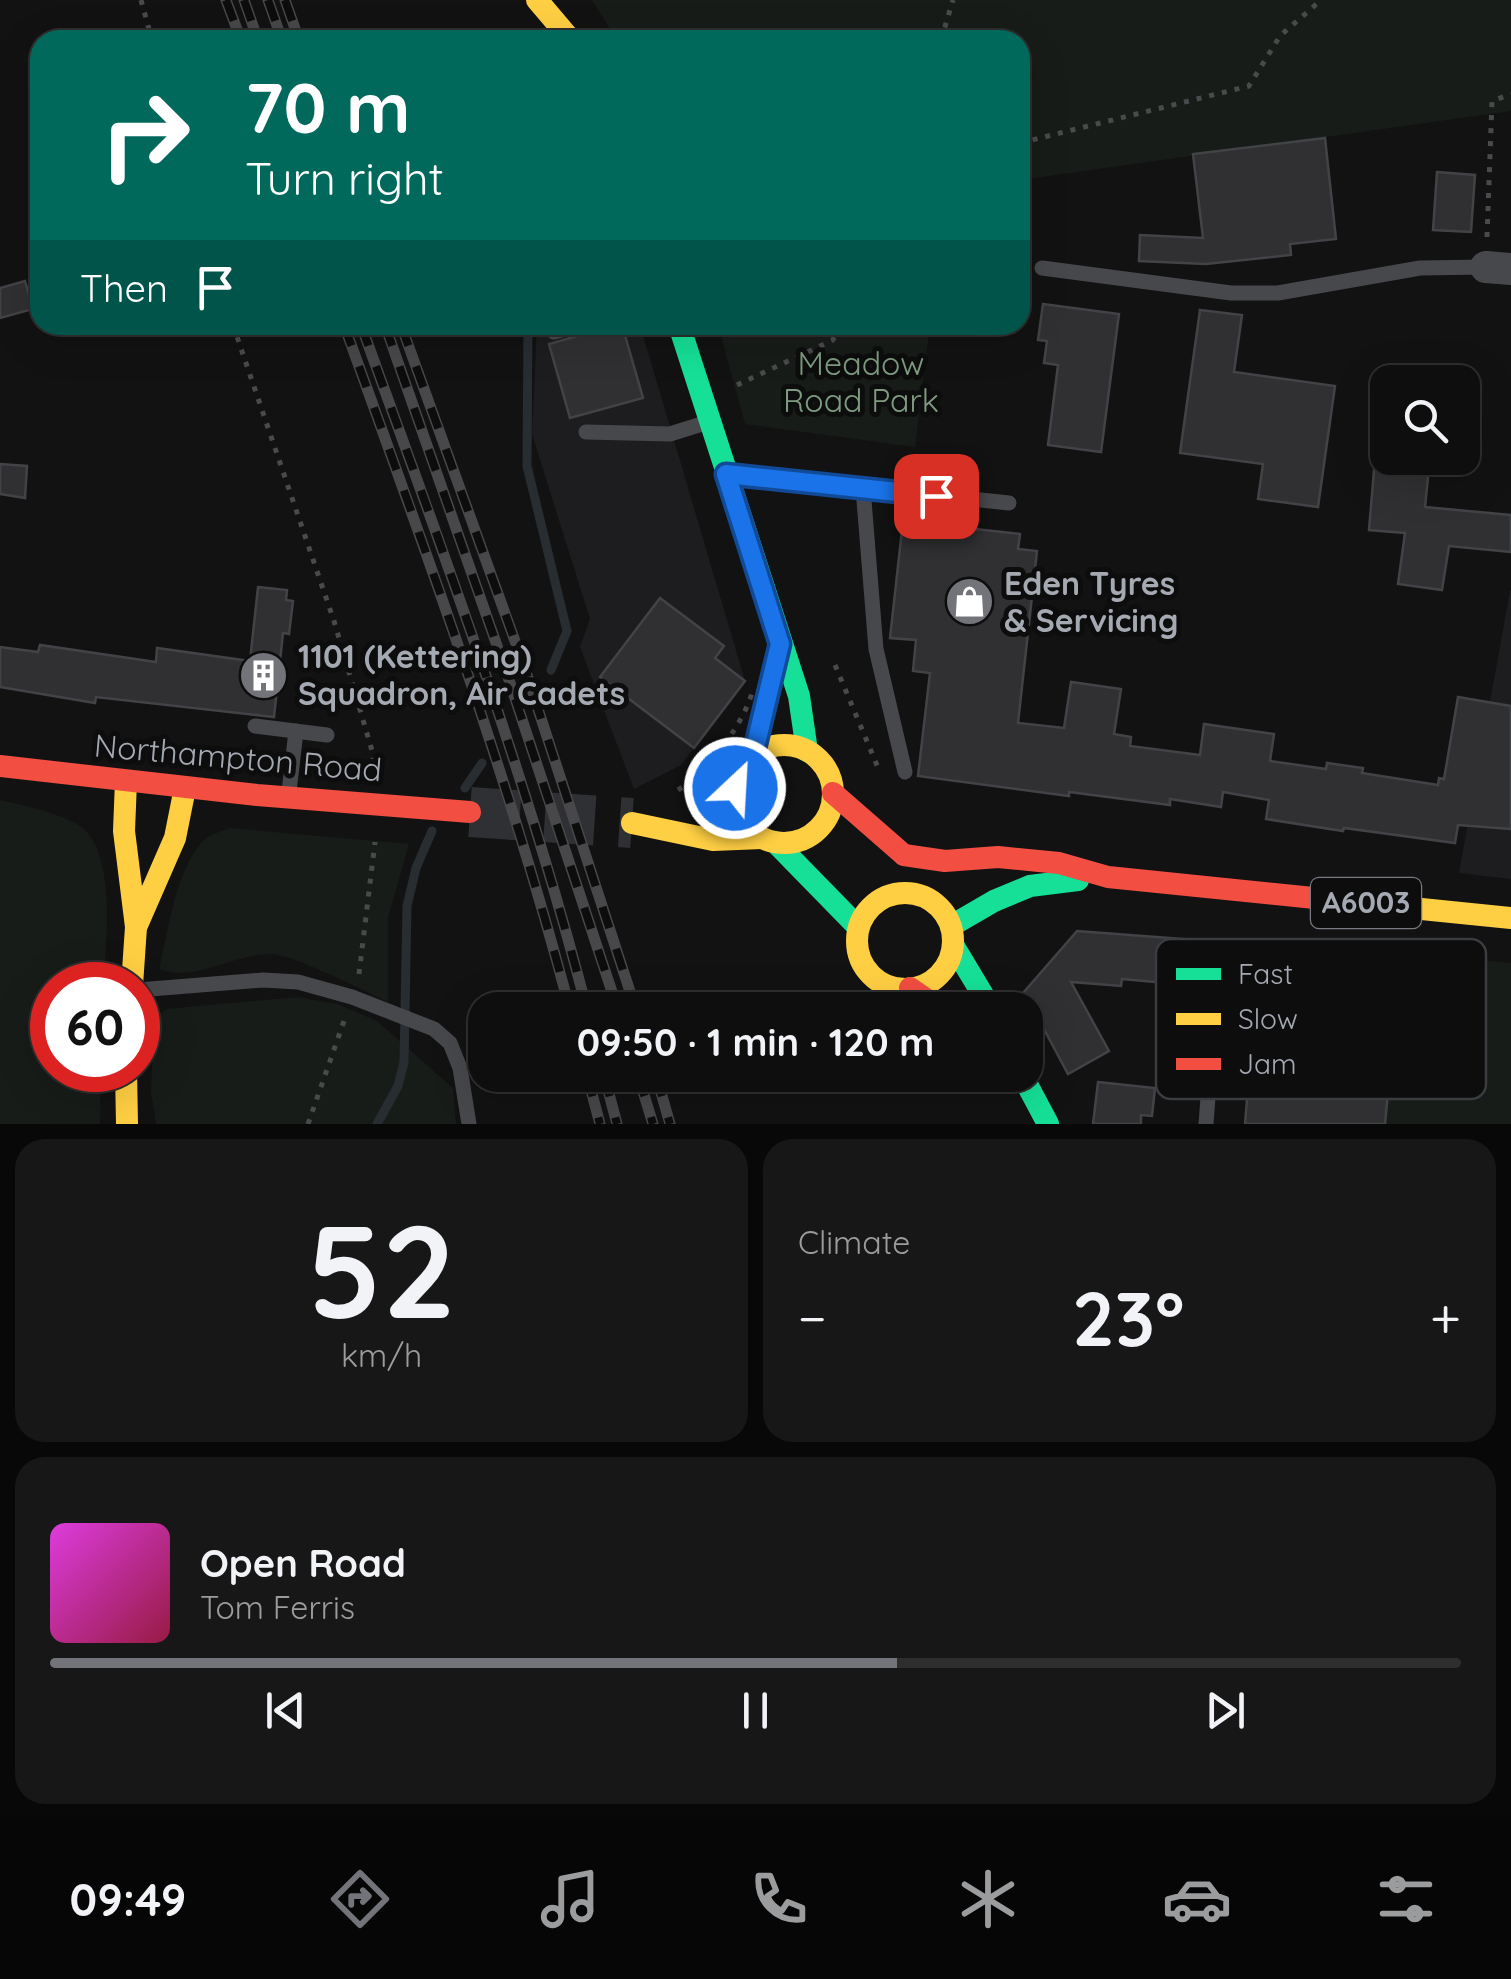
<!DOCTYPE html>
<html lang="en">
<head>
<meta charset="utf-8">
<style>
  body { margin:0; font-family:Quicksand,sans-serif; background:#171717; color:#f1f3f6; height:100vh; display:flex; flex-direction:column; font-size:38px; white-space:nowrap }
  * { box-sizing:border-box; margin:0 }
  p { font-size:32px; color:#9b9c9e }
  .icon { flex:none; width:55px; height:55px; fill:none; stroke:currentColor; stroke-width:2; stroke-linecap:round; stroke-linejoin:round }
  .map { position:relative; height:1124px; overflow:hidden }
  .side { display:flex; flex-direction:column; gap:15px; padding:15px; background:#080808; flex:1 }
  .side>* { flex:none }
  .top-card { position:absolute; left:30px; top:30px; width:1000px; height:305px; border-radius:30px; box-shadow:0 10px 40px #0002,0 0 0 2px #2e2e2e; background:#00695c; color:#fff; overflow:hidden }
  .tools { position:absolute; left:1370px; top:365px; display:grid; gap:20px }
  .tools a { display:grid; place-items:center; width:110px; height:110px; border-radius:20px; background:#0e0e0e; box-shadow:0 10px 40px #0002,0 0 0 2px #2e2e2e; font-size:50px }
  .speed { position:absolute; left:30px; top:962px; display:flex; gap:20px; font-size:50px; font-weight:700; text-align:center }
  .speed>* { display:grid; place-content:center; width:130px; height:130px; border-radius:50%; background:#0e0e0e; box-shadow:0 10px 40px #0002,0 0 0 2px #2e2e2e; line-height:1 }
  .speed .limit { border:15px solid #d22; background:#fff; color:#111 }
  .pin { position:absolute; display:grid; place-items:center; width:85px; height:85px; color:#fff; margin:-42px; border-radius:20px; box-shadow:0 5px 15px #0006 }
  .me { position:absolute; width:110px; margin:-55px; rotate:25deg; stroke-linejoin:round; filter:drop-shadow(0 0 8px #0008) }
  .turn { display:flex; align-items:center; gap:35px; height:210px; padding:0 50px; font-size:45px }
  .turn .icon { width:130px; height:130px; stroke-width:2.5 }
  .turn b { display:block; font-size:70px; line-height:85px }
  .then { display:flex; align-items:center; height:95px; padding:0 50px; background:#0003; gap:20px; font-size:38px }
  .big { font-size:75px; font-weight:700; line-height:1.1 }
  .side .widget { flex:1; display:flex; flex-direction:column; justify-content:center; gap:15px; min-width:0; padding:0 35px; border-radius:30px; background:#171717 }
  .side .dial { align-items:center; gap:0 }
  .dial b { font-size:130px; line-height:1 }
  .song { display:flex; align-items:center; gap:30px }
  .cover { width:120px; height:120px; border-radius:15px; background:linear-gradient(135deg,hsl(300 70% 55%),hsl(340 70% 35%)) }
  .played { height:10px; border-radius:5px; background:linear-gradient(90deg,#72747a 60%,#2e2e2e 60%) }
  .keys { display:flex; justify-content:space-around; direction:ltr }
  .heat { display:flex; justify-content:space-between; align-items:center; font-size:55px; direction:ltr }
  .side .tiles { flex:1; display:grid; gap:15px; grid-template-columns:1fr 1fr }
  .widget:last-child { grid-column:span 2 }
  .trip { position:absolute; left:468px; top:992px; width:575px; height:100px; border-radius:30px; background:#0e0e0e; box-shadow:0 10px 40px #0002,0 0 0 2px #2e2e2e; font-weight:700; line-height:100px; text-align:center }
  .tab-bar { display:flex; height:160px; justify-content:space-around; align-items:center; background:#060606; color:#9b9c9e }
  .tab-bar .icon { width:70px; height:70px }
  .tab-bar .selected { color:#72747a }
  .tab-bar b { font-size:45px; color:#f1f3f6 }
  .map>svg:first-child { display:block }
  .built { fill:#1d1d1f }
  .green { fill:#181c19 }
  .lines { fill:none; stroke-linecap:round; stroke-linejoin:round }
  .stream { stroke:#282d32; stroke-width:9 }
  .building { fill:#303032; stroke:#424346; stroke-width:2.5 }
  .primary-tunnel { stroke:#2f3033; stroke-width:50; stroke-dasharray:50 25; stroke-linecap:butt }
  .path { stroke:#494a4c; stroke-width:5; stroke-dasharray:5 8; stroke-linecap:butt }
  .lane { stroke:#47484b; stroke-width:15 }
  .street { stroke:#47484b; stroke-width:32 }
  .fast { stroke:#16e098; stroke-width:22 }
  .slow { stroke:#ffcf43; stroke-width:22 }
  .jam { stroke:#f24e42; stroke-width:22 }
  .rail-casing { stroke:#48484a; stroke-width:11 }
  .rail { stroke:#0d0d0e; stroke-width:8; stroke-dasharray:22; stroke-linecap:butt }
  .route-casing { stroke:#114b97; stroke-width:25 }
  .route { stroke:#1a73e8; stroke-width:18 }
  .labels { text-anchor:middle; stroke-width:10; stroke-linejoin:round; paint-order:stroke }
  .shield { fill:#0d0d0e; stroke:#777a81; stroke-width:2.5 }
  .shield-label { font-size:30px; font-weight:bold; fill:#a5a9b2 }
  .park-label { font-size:32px; fill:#7e9b81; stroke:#0d0d0e }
  .poi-label { font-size:32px; font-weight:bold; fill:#a5a9b2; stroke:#0d0d0e; text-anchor:start }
  .street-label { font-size:32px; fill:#a5a9b2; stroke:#0d0d0e }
  .key { fill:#0d0d0e; stroke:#3b3c3f; stroke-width:2.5 }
  .key-label { font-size:28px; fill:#a5a9b2 }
</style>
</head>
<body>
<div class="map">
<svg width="1511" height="1124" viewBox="0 0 1511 1124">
  <rect width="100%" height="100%" fill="#121213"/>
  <!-- built -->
  <g class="built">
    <path d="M 537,325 L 640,325 L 745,681 L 681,765 L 634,789 L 580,647 L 590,619 L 532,434 Z"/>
    <path d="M 1510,591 L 1511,591 L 1511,879 L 1459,873 Z"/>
  </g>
  <!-- green -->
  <g class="green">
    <path d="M 592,0 L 1511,0 L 1511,111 L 1020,180 L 1020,40 L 617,40 Z"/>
    <path d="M 718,325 L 930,325 L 915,447 L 745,424 Z"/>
    <path d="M 0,800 C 25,806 52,811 75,823 C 119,846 105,942 104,985 L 52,985 L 52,1070 L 101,1070 L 100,1124 L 0,1124 Z"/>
    <path d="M 230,828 L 409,844 L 388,918 L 388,1002 C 365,991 294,955 272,954 C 234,953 195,983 159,969 C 168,931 176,871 202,842 C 209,834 221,832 230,828 Z"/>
    <path d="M 1309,945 L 1511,963 L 1511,1124 L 1295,1124 Z"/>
    <path d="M 298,997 L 337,1004 L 377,1021 L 453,1088 L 456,1124 L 156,1124 L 151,1092 L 154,1022 L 166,1009 Z"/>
  </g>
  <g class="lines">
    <!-- stream -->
    <g class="stream">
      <path d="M 522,38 L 523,40"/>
      <path d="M 528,325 L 527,466 L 567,631 L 551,670"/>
      <path d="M 465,788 L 482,763"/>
      <path d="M 377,1124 L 398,1086 L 404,1062 L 407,906 L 416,868 L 432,831"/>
    </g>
  </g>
  <!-- building -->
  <g class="building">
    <path d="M 1325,138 L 1336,239 L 1290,244 L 1291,255 L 1206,264 L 1139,261 L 1140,235 L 1203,238 L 1193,154 Z"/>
    <path d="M 1437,172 L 1475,175 L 1471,232 L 1433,230 Z"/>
    <path d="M 25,281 L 33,309 L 0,318 L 0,288 Z"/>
    <path d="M 1043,304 L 1119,314 L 1101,452 L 1048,445 L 1058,365 L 1044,363 L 1047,341 L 1038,340 Z"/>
    <path d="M 1200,310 L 1242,315 L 1234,372 L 1335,386 L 1318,507 L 1258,499 L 1263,464 L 1180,453 Z"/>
    <path d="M 615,325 L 622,325 L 643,398 L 570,418 L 549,344 Z"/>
    <path d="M 1375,458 L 1430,458 L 1425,507 L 1511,515 L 1511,552 L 1449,546 L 1442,590 L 1398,584 L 1405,533 L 1369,530 Z"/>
    <path d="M 0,464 L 27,466 L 25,498 L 0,494 Z"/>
    <path d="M 903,521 L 1020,534 L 1018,549 L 1037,551 L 1018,723 L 1064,728 L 1071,682 L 1121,689 L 1114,734 L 1131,737 L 1130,746 L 1200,755 L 1204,724 L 1274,734 L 1270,761 L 1326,769 L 1327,763 L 1363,768 L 1362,773 L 1438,785 L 1439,778 L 1444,779 L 1458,697 L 1511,706 L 1511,829 L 1458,825 L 1455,843 L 1344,828 L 1343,831 L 1266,819 L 1269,800 L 1223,792 L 1221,807 L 1170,799 L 1170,805 L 1069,792 L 1069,796 L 918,776 L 930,673 L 913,671 L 916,640 L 890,638 Z"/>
    <path d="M 258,587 L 287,590 L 286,600 L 293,601 L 289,634 L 283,633 L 274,717 L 96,697 L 95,703 L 0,687 L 0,647 L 38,652 L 40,645 L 156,662 L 157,648 L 250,661 Z"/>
    <path d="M 660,598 L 724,646 L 715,658 L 745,681 L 694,748 L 600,677 Z"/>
    <path d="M 1077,931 L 1301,948 L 1298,987 L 1397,997 L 1385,1124 L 1245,1124 L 1256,991 L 1203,986 L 1202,997 L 1176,995 L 1177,984 L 1122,979 L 1121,986 L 1071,982 L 1109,1051 L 1068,1074 L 1024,992 Z"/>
    <path d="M 1098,1082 L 1155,1088 L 1152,1116 L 1141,1115 L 1141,1124 L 1093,1124 Z"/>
  </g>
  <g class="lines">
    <!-- primary-tunnel -->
    <path class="primary-tunnel" d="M 470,812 L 632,823"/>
    <!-- path -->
    <g class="path">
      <path d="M 141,0 L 152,40"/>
      <path d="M 941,40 L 953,0"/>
      <path d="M 1020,143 L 1249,86 L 1280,36 L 1321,0"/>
      <path d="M 1487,237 L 1492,101 L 1511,94"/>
      <path d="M 233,325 L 334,621 L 373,754 L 373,765"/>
      <path d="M 737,385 L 833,340 L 839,325"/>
      <path d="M 835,665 L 879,770"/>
      <path d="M 678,790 C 708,771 745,723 753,689"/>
      <path d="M 359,974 L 375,842"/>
      <path d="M 308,1124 L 345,1018"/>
    </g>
    <!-- lane -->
    <g class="lane">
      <path d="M 1042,268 L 1231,293 L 1278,293 L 1420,268 L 1486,267"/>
      <path d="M 554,332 L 581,325"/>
      <path d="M 586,432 L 670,434 L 705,423"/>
      <path d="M 735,474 L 1009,503"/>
      <path d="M 863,488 L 876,649 L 905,772"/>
      <path d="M 255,726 L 327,735"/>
      <path d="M 289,792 L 296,731"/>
      <path d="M 138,990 L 263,980 L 298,982 L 352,997 L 434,1029 L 450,1043 L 460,1068 L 469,1124"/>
      <path d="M 1206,1124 L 1212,1045"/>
    </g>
    <!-- street -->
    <path class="street" d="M 1486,267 L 1511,269"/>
    <!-- fast -->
    <g class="fast">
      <path d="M 679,325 L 799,696 L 807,751"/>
      <path d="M 775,842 L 858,927"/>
      <path d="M 951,926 L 994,901 L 1030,886 L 1078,880"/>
      <path d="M 953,945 L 992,1010"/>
      <path d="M 1022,1075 L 1048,1124"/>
    </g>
    <!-- slow -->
    <g class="slow">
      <path d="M 537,0 L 571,40"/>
      <circle cx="784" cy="794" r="49"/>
      <path d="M 126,781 L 124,831 L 136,927 L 132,985"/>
      <path d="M 632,823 L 713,840 L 762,838"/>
      <circle cx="905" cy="941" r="48"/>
      <path d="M 1382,905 L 1511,918"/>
      <path d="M 137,925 L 175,838 L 185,788"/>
      <path d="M 126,1070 L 127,1124"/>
    </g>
    <!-- jam -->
    <g class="jam">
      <path d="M 0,766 L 257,795 L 470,812"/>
      <path d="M 833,793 L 904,855"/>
      <path d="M 904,855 L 945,861 L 998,857 L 1059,863 L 1108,877 L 1382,905"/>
      <path d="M 910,988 L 942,1010"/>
    </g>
    <defs>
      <g id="rail">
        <path d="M 226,0 L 241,40"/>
        <path d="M 244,0 L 258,40"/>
        <path d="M 268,0 L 282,40"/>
        <path d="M 285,0 L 299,40"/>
        <path d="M 344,325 C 426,551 509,778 570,1010"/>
        <path d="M 361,325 C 443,551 527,777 587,1010"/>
        <path d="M 385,325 L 509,680 L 618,1010"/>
        <path d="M 401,325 L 524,666 L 636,1010"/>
        <path d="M 587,1075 L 600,1124"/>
        <path d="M 604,1075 L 617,1124"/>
        <path d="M 638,1075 L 653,1124"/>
        <path d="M 656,1075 L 670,1124"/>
      </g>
    </defs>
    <!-- rail casing -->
    <use href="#rail" class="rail-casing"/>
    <!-- rail -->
    <use href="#rail" class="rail"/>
  </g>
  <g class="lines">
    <defs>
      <path id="route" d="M 735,788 L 744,766 L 753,756 L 780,644 L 726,474 L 936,496"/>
    </defs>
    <!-- route casing -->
    <use href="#route" class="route-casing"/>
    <!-- route -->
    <use href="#route" class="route"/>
  </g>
  <!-- icons -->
  <defs>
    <symbol id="shop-disc" viewBox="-11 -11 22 22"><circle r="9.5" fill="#72747a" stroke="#0d0d0e"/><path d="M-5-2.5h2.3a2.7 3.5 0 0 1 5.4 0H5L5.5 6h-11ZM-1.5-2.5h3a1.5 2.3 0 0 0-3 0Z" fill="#fff"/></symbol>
    <symbol id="building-disc" viewBox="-11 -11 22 22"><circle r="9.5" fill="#72747a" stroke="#0d0d0e"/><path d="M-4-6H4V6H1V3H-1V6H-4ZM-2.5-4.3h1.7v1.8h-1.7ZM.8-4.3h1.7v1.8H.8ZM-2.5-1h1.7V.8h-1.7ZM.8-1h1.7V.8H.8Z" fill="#fff"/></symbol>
  </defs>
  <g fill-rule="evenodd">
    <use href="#shop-disc" x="942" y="574" width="55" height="55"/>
    <use href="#building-disc" x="236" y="648" width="55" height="55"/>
  </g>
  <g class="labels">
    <!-- shield labels -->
    <rect class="shield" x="1311" y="878" width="110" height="50" rx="8"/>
    <g class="shield-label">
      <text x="1366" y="913">A6003</text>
    </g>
    <!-- park labels -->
    <g class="park-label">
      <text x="861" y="375">Meadow<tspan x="861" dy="37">Road Park</tspan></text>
    </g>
    <!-- poi labels -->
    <g class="poi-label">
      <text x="1004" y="595">Eden Tyres<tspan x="1004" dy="37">&amp; Servicing</tspan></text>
      <text x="298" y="668">1101 (Kettering)<tspan x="298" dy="37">Squadron, Air Cadets</tspan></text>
    </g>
    <!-- street labels -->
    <g class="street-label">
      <text transform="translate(238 758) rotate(5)" y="11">Northampton Road</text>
    </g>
  </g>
  <!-- legend -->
  <rect x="1156" y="939" width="330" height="160" rx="15" class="key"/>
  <rect x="1176" y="968" width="45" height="12" fill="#16e098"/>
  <rect x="1176" y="1013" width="45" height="12" fill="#ffcf43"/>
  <rect x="1176" y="1058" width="45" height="12" fill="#f24e42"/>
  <g class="key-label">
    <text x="1238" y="984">Fast</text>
    <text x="1238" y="1029">Slow</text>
    <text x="1238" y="1074">Jam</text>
  </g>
</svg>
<div class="tools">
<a><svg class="icon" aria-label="search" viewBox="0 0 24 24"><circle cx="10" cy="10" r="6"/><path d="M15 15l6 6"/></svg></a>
</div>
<div class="speed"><div class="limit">60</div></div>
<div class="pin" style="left:936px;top:496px;background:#d93025"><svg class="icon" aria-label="arrive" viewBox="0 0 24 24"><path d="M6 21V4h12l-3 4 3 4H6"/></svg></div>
<svg class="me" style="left:735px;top:788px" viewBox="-20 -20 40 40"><circle r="17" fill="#1a73e8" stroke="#fff" stroke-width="3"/><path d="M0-11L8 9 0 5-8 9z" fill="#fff"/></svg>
<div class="trip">09:50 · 1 min · 120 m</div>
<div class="top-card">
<div class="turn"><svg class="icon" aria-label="right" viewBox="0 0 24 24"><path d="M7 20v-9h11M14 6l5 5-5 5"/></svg><div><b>70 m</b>Turn right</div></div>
<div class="then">Then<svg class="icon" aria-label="arrive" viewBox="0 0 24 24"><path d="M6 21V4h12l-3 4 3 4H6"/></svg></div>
</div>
</div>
<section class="side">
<div class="tiles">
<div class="widget dial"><b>52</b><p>km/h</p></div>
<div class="widget"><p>Climate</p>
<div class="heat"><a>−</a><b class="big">23°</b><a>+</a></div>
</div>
<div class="widget">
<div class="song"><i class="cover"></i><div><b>Open Road</b><p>Tom Ferris</p></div></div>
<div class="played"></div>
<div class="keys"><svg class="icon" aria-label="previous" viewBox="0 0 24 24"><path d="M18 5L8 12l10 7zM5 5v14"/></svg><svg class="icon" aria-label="pause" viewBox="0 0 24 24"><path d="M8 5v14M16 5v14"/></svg><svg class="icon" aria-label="next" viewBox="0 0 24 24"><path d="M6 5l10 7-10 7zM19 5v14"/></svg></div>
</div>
</div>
</section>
<nav class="tab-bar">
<b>09:49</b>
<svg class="icon selected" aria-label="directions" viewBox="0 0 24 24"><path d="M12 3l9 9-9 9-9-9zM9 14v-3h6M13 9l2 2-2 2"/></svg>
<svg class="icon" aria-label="music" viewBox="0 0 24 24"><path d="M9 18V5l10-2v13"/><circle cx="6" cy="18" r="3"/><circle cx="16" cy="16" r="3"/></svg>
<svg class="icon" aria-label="phone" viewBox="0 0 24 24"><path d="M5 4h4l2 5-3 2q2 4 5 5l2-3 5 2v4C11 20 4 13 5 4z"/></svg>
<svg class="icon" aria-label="climate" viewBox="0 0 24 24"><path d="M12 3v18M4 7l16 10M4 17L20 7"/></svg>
<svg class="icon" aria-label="car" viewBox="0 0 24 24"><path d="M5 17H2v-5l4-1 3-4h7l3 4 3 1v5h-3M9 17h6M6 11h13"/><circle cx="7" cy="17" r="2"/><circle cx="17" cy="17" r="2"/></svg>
<svg class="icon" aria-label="filters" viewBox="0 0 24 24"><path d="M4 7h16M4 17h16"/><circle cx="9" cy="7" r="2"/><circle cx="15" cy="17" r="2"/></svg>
</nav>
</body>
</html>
